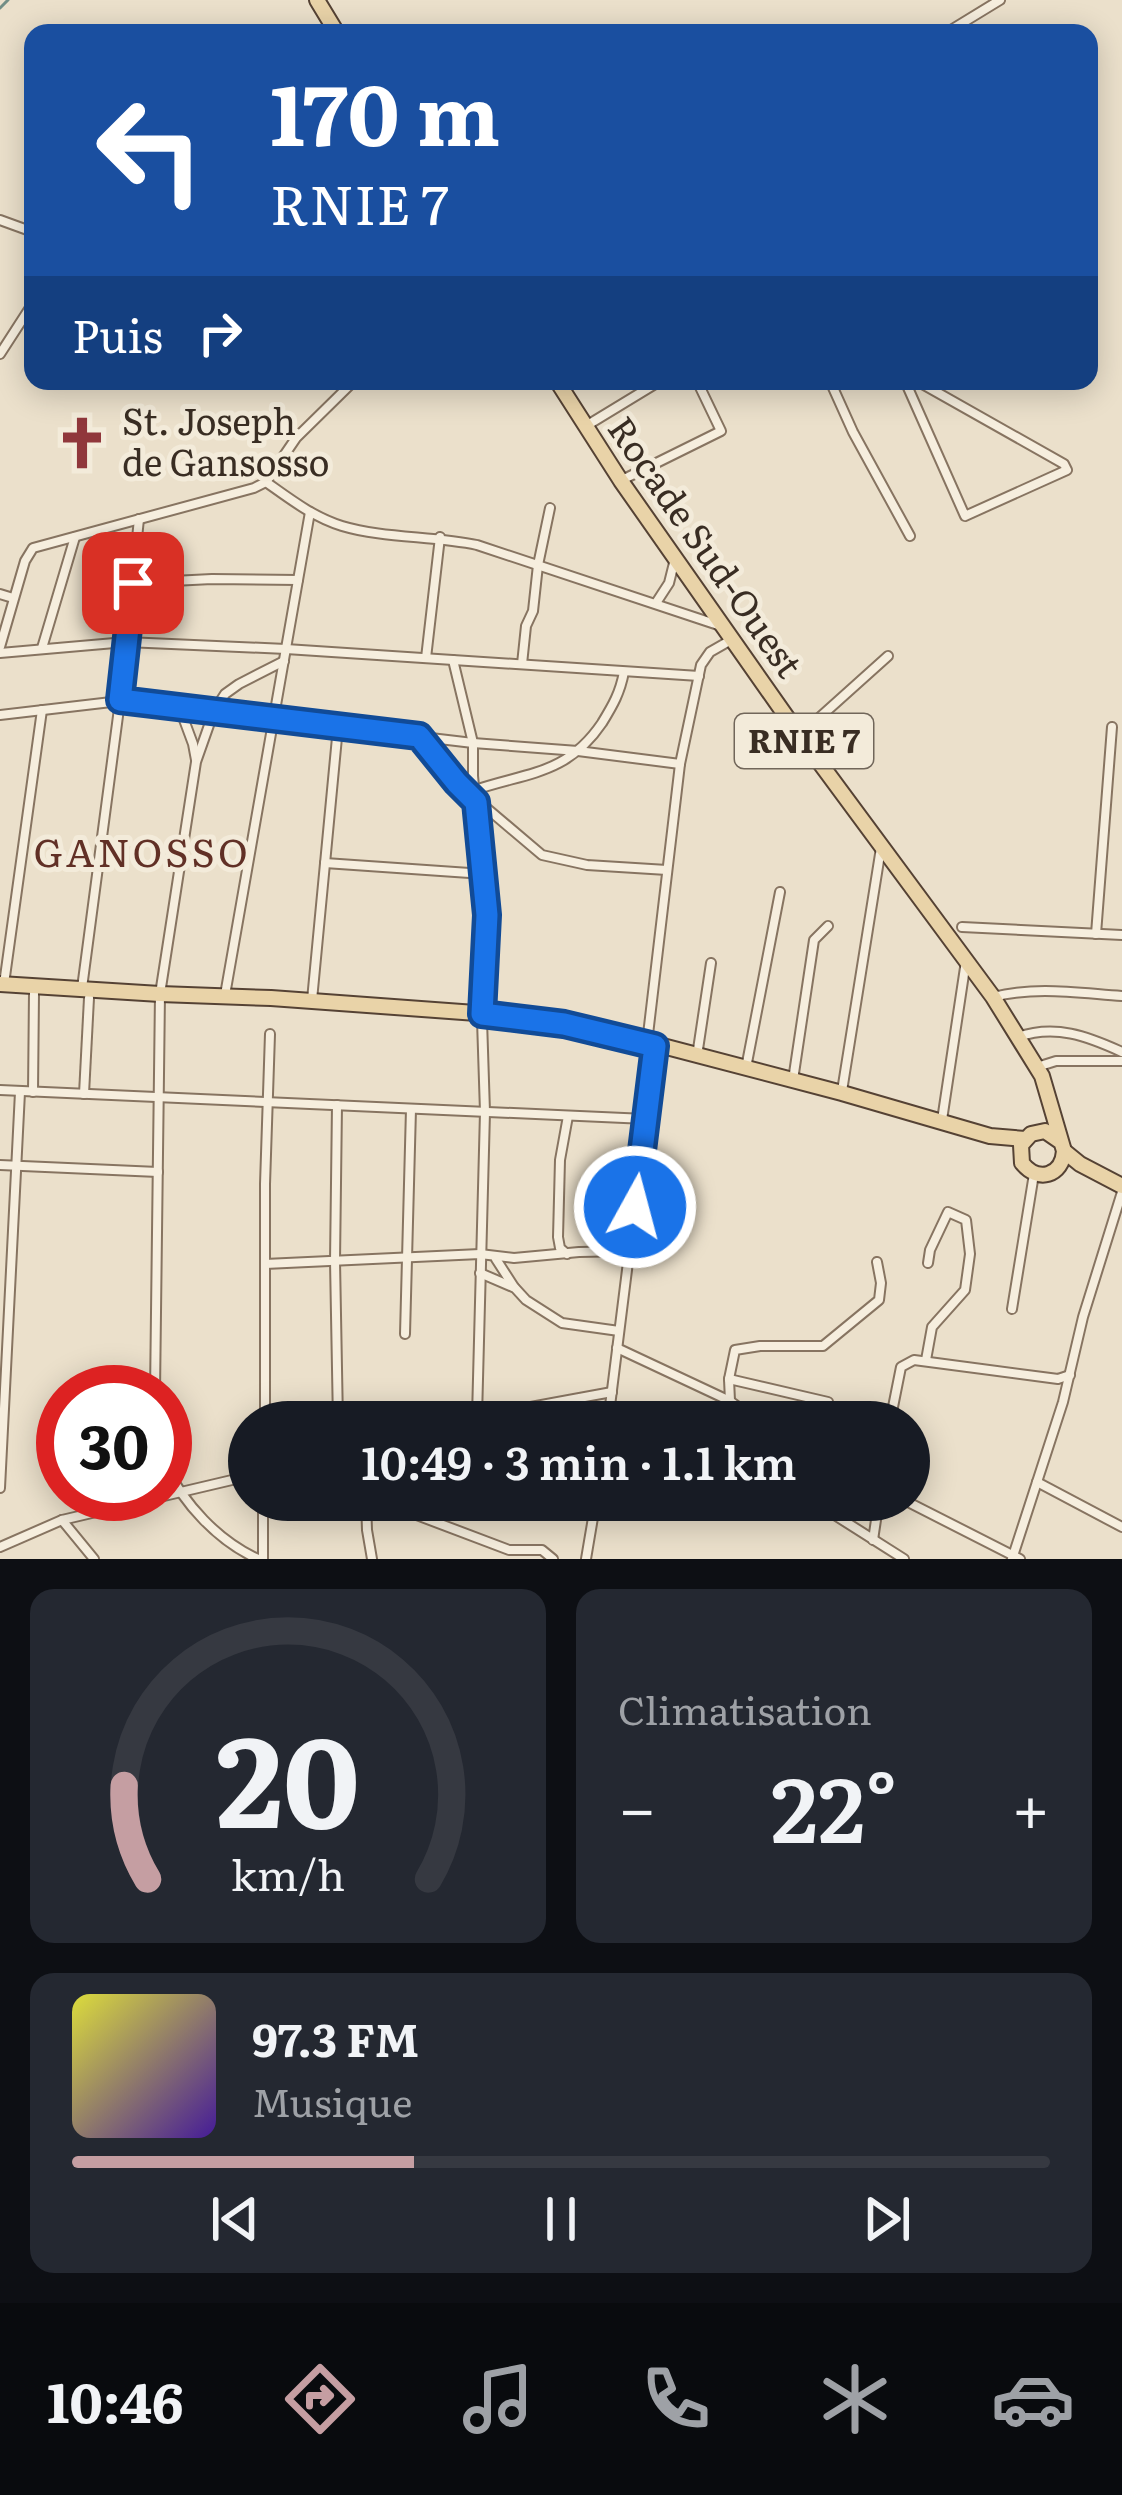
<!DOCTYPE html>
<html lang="fr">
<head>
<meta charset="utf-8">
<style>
  body { margin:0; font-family:Literata,serif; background:#242831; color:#f1f3f6; height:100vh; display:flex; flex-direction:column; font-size:45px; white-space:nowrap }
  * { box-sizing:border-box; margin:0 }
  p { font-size:39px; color:#9ea1a6 }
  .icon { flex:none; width:66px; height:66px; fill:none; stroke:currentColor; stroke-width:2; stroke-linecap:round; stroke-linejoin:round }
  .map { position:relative; height:1559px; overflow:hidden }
  .drawer { display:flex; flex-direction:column; gap:30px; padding:30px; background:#0d0f14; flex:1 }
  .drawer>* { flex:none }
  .guide { position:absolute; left:24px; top:24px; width:1074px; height:366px; border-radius:24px; box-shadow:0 6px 30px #0003; background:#1a4fa0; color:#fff; overflow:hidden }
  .speed { position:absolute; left:36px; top:1365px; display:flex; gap:24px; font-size:60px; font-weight:700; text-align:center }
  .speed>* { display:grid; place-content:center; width:156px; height:156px; border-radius:50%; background:#171b24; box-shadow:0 6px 30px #0003; line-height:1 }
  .speed .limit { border:18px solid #d22; background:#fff; color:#111 }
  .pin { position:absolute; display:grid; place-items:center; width:102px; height:102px; color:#fff; margin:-51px; border-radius:24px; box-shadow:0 6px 18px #0006 }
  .me { position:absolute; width:132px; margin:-66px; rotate:7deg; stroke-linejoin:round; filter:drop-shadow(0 0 9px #0008) }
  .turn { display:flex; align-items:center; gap:42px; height:252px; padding:0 48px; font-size:54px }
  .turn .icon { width:156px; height:156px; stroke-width:2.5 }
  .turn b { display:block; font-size:84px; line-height:102px }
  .then { display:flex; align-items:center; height:114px; padding:0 48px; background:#0003; gap:24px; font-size:45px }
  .big { font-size:90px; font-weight:600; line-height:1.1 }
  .drawer .card { flex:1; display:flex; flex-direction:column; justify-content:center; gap:18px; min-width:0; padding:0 42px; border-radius:24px; background:#242831 }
  .drawer .dial { align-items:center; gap:0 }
  .dial svg { height:312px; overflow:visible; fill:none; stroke:#363941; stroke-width:7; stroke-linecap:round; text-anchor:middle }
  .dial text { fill:#f1f3f6; stroke:none }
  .song { display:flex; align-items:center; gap:36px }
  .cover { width:144px; height:144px; border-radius:18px; background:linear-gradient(135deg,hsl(60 70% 55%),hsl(260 70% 35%)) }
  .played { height:12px; border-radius:6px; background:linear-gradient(90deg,#c59ea2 35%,#363941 35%) }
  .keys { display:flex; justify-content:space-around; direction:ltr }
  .heat { display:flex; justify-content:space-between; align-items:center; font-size:66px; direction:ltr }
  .drawer .tiles { flex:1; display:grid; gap:30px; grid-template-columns:1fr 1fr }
  .card:last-child { grid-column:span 2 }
  .trip { position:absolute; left:228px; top:1401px; width:702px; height:120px; border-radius:60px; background:#171b24; box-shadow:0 6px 30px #0003; font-weight:600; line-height:120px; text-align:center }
  .dock { display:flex; height:192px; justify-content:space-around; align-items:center; background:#090b0e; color:#9ea1a6 }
  .dock .icon { width:84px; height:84px }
  .dock .on { color:#c59ea2 }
  .dock b { font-size:54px; color:#f1f3f6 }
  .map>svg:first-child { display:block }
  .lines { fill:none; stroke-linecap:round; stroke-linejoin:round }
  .stream { stroke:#728e86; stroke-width:3 }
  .minor-casing { stroke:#877461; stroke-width:12 }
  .primary-casing { stroke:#554234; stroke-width:18 }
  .minor { stroke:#f6eede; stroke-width:8 }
  .primary { stroke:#e9d3a8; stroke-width:14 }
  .route-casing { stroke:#114b97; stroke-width:30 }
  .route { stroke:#1a73e8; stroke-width:21 }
  .labels { text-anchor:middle; stroke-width:10; stroke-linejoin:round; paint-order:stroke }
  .shield { fill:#f3ebda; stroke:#71665a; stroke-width:3 }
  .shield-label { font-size:33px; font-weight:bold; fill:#392d23 }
  .poi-label { font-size:36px; fill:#392d23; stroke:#f3ebda; text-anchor:start }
  .street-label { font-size:36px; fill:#392d23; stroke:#f3ebda }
  .neighbourhood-label { font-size:39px; letter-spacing:3px; fill:#613026; stroke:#f3ebda }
</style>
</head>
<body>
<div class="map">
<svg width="1122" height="1559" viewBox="0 0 1122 1559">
  <rect width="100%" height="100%" fill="#ebe0cb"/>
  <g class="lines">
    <!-- stream -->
    <path class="stream" d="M 0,8 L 8,0"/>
    <defs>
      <g id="minor">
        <path d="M 946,33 L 1000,0"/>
        <path d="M 0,220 L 33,232"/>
        <path d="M 0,354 L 33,303"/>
        <path d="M 830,381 L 853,432 L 910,536"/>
        <path d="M 905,381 L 965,516 L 1067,470 L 1064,464 L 917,381"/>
        <path d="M 586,426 L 660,381"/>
        <path d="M 622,480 L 721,431 L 697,381"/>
        <path d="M 266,482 C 290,499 313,517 342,526 C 382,538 434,536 477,545 L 718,625"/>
        <path d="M 133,583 L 212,579 L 298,580"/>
        <path d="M 0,594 L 13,598"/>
        <path d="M 656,603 L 669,583 L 675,559"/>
        <path d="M 0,647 L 25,561 L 33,548 L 254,488 L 266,482 L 296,438 L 354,381"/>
        <path d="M 42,648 L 75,537"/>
        <path d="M 0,653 L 126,642 L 286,649 L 699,676"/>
        <path d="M 426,658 L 440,537"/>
        <path d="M 453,660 L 473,743 L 473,776 L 487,915 L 482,1020 L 485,1112 L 477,1417"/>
        <path d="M 522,664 L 526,626 L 533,611 L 538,565 L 550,508"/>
        <path d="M 180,709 L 193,744 L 196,760"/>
        <path d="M 0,715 L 120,701 L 473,743 L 578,751 L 680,764"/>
        <path d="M 800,735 L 888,656"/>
        <path d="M 419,736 L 457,783 L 542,855 L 587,865 L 667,870"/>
        <path d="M 472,791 C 526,772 566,776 602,723 C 613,705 620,693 624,672"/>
        <path d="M 325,863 L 484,874"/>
        <path d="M 962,927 L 1122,935"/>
        <path d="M 1096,934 L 1112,727"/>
        <path d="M 4,984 L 42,710"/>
        <path d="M 82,988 L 120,701 L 139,519"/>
        <path d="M 225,995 L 310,512"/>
        <path d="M 993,997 C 1036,986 1078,993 1122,996"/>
        <path d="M 312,1000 L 338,727"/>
        <path d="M 1018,1037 C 1055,1024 1087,1036 1122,1052"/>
        <path d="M 647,1043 L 680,764 L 701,665 L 710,652 L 731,640"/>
        <path d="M 697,1056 L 711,963"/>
        <path d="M 1037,1067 L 1056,1061 L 1122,1061"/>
        <path d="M 746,1068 L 780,892"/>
        <path d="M 793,1080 L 814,940 L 828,926"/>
        <path d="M 0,1090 L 646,1119"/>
        <path d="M 842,1091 L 881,848"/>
        <path d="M 33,1092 L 34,993"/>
        <path d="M 84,1094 L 89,998"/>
        <path d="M 337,1105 L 335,1261 L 338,1422"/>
        <path d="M 942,1120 L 966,961"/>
        <path d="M 0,1165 L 158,1172"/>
        <path d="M 567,1254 L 560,1248 L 558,1237 L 560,1160 L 568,1116"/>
        <path d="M 496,1259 L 514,1287"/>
        <path d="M 265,1264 L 480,1254 L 514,1258 L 579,1252 L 629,1251"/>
        <path d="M 480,1273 L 515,1288 L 526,1300 L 562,1323 L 619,1331"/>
        <path d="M 1012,1309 L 1034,1174"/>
        <path d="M 405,1334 L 411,1109"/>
        <path d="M 617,1348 L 730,1401 L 759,1422"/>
        <path d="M 926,1360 L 932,1327 L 965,1290 L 970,1254 L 966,1220 L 948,1212 L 930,1250 L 928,1263"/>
        <path d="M 729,1379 L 828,1402"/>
        <path d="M 155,1392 L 160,994 L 196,762 L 214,711 L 225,694 L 239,684 L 284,661"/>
        <path d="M 730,1401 L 729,1379 L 735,1350 L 760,1346 L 823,1346 L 879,1300 L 881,1283 L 877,1262"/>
        <path d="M 266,1410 L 281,1422"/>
        <path d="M 265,1422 L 265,1184 L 270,1034"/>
        <path d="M 448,1422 L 612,1392"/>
        <path d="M 608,1422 L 655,1046"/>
        <path d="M 890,1422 L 901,1367 L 914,1360 L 1058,1379 L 1070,1375"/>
        <path d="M 165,1465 C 184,1504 218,1541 258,1559"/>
        <path d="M 1037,1482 L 1122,1527"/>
        <path d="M 0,1488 L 20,1092"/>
        <path d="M 263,1500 L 263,1559"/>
        <path d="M 366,1500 L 367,1530 L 372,1559"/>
        <path d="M 377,1500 L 509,1550 L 542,1550 L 553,1559"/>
        <path d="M 789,1500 L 830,1512 L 904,1559"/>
        <path d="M 904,1500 L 1020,1559"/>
        <path d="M 62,1520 L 94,1559"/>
        <path d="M 873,1540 L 879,1500"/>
        <path d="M 0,1547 L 62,1520 L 249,1476"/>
        <path d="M 586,1559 L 596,1500"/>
        <path d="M 1012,1559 L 1063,1402 L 1083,1317 L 1122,1192"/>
      </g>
      <g id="primary">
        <path d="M 317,0 L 337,33"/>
        <path d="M 557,381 L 621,481 L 800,736 L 993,997 L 1042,1076 L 1064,1151 C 1062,1176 1038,1183 1022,1163 L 1021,1145 L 1031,1134 L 1045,1131 L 1061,1142"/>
        <path d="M 0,984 L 160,994 L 271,998 L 518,1016 L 613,1033 L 842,1093 L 990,1136 L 1025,1139"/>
        <path d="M 1064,1151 L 1080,1164 L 1122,1186"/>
      </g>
    </defs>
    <!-- minor casing -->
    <use href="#minor" class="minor-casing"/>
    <!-- primary casing -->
    <use href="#primary" class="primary-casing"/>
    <!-- minor -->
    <use href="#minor" class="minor"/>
    <!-- primary -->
    <use href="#primary" class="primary"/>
  </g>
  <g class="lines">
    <defs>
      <path id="route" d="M 133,583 L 120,700 L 419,736 L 457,783 L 476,802 L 487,915 L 482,1014 L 564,1024 L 655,1046 L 635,1207"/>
    </defs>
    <!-- route casing -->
    <use href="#route" class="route-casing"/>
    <!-- route -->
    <use href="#route" class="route"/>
  </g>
  <!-- icons -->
  <defs>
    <symbol id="church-bare" viewBox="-9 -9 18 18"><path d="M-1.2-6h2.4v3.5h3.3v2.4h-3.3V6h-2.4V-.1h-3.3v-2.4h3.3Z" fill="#90373b" stroke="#f3ebda" stroke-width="2.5" paint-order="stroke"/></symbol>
  </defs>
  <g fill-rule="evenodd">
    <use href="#church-bare" x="44" y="405" width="76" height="76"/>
  </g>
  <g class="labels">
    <!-- shield labels -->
    <rect class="shield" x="735" y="714" width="138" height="54" rx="9"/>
    <g class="shield-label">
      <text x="804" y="753">RNIE 7</text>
    </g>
    <!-- poi labels -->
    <g class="poi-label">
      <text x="122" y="435">St. Joseph<tspan x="122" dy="41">de Gansosso</tspan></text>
    </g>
    <!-- street labels -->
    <g class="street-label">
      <text transform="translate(705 547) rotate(55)" y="13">Rocade Sud-Ouest</text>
    </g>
    <!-- neighbourhood labels -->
    <g class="neighbourhood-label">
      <text x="142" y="867">GANOSSO</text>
    </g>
  </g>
</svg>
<div class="speed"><div class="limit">30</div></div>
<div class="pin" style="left:133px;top:583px;background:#d93025"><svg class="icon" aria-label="arrive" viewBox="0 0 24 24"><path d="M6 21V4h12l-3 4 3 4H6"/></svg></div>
<svg class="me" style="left:635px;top:1207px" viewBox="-20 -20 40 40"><circle r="17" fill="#1a73e8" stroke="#fff" stroke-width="3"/><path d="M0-11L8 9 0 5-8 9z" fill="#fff"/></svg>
<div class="trip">10:49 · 3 min · 1.1 km</div>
<div class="guide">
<div class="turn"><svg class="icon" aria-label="left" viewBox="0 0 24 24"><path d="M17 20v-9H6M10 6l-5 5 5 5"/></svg><div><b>170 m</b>RNIE 7</div></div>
<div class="then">Puis<svg class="icon" aria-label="right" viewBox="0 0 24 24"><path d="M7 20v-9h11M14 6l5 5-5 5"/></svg></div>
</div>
</div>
<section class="drawer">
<div class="tiles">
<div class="card dial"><svg viewBox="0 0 100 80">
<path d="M14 69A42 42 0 1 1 86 69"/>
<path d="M14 69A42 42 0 0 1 8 45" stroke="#c59ea2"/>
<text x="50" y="56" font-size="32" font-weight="700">20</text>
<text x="50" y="72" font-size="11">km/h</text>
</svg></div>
<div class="card"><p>Climatisation</p>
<div class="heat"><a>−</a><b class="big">22°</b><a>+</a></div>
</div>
<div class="card">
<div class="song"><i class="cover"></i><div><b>97.3 FM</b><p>Musique</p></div></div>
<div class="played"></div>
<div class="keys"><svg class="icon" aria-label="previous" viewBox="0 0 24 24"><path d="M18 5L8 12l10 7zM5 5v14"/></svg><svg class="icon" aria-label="pause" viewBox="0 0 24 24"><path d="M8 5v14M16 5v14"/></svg><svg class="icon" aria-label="next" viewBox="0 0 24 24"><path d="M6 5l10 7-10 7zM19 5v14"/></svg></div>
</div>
</div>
</section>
<nav class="dock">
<b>10:46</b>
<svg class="icon on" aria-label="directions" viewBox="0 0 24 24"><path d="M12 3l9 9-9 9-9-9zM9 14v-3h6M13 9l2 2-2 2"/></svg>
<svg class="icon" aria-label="music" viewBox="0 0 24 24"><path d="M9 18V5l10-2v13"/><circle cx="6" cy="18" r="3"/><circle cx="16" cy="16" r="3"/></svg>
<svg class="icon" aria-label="phone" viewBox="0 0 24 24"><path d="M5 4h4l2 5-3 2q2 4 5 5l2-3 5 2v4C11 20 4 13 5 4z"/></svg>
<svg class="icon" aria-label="climate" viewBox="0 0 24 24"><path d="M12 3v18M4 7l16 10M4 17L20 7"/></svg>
<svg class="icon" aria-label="car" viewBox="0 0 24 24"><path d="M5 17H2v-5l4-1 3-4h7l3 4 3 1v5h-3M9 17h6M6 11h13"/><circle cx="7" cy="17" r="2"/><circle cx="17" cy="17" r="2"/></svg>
</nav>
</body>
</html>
